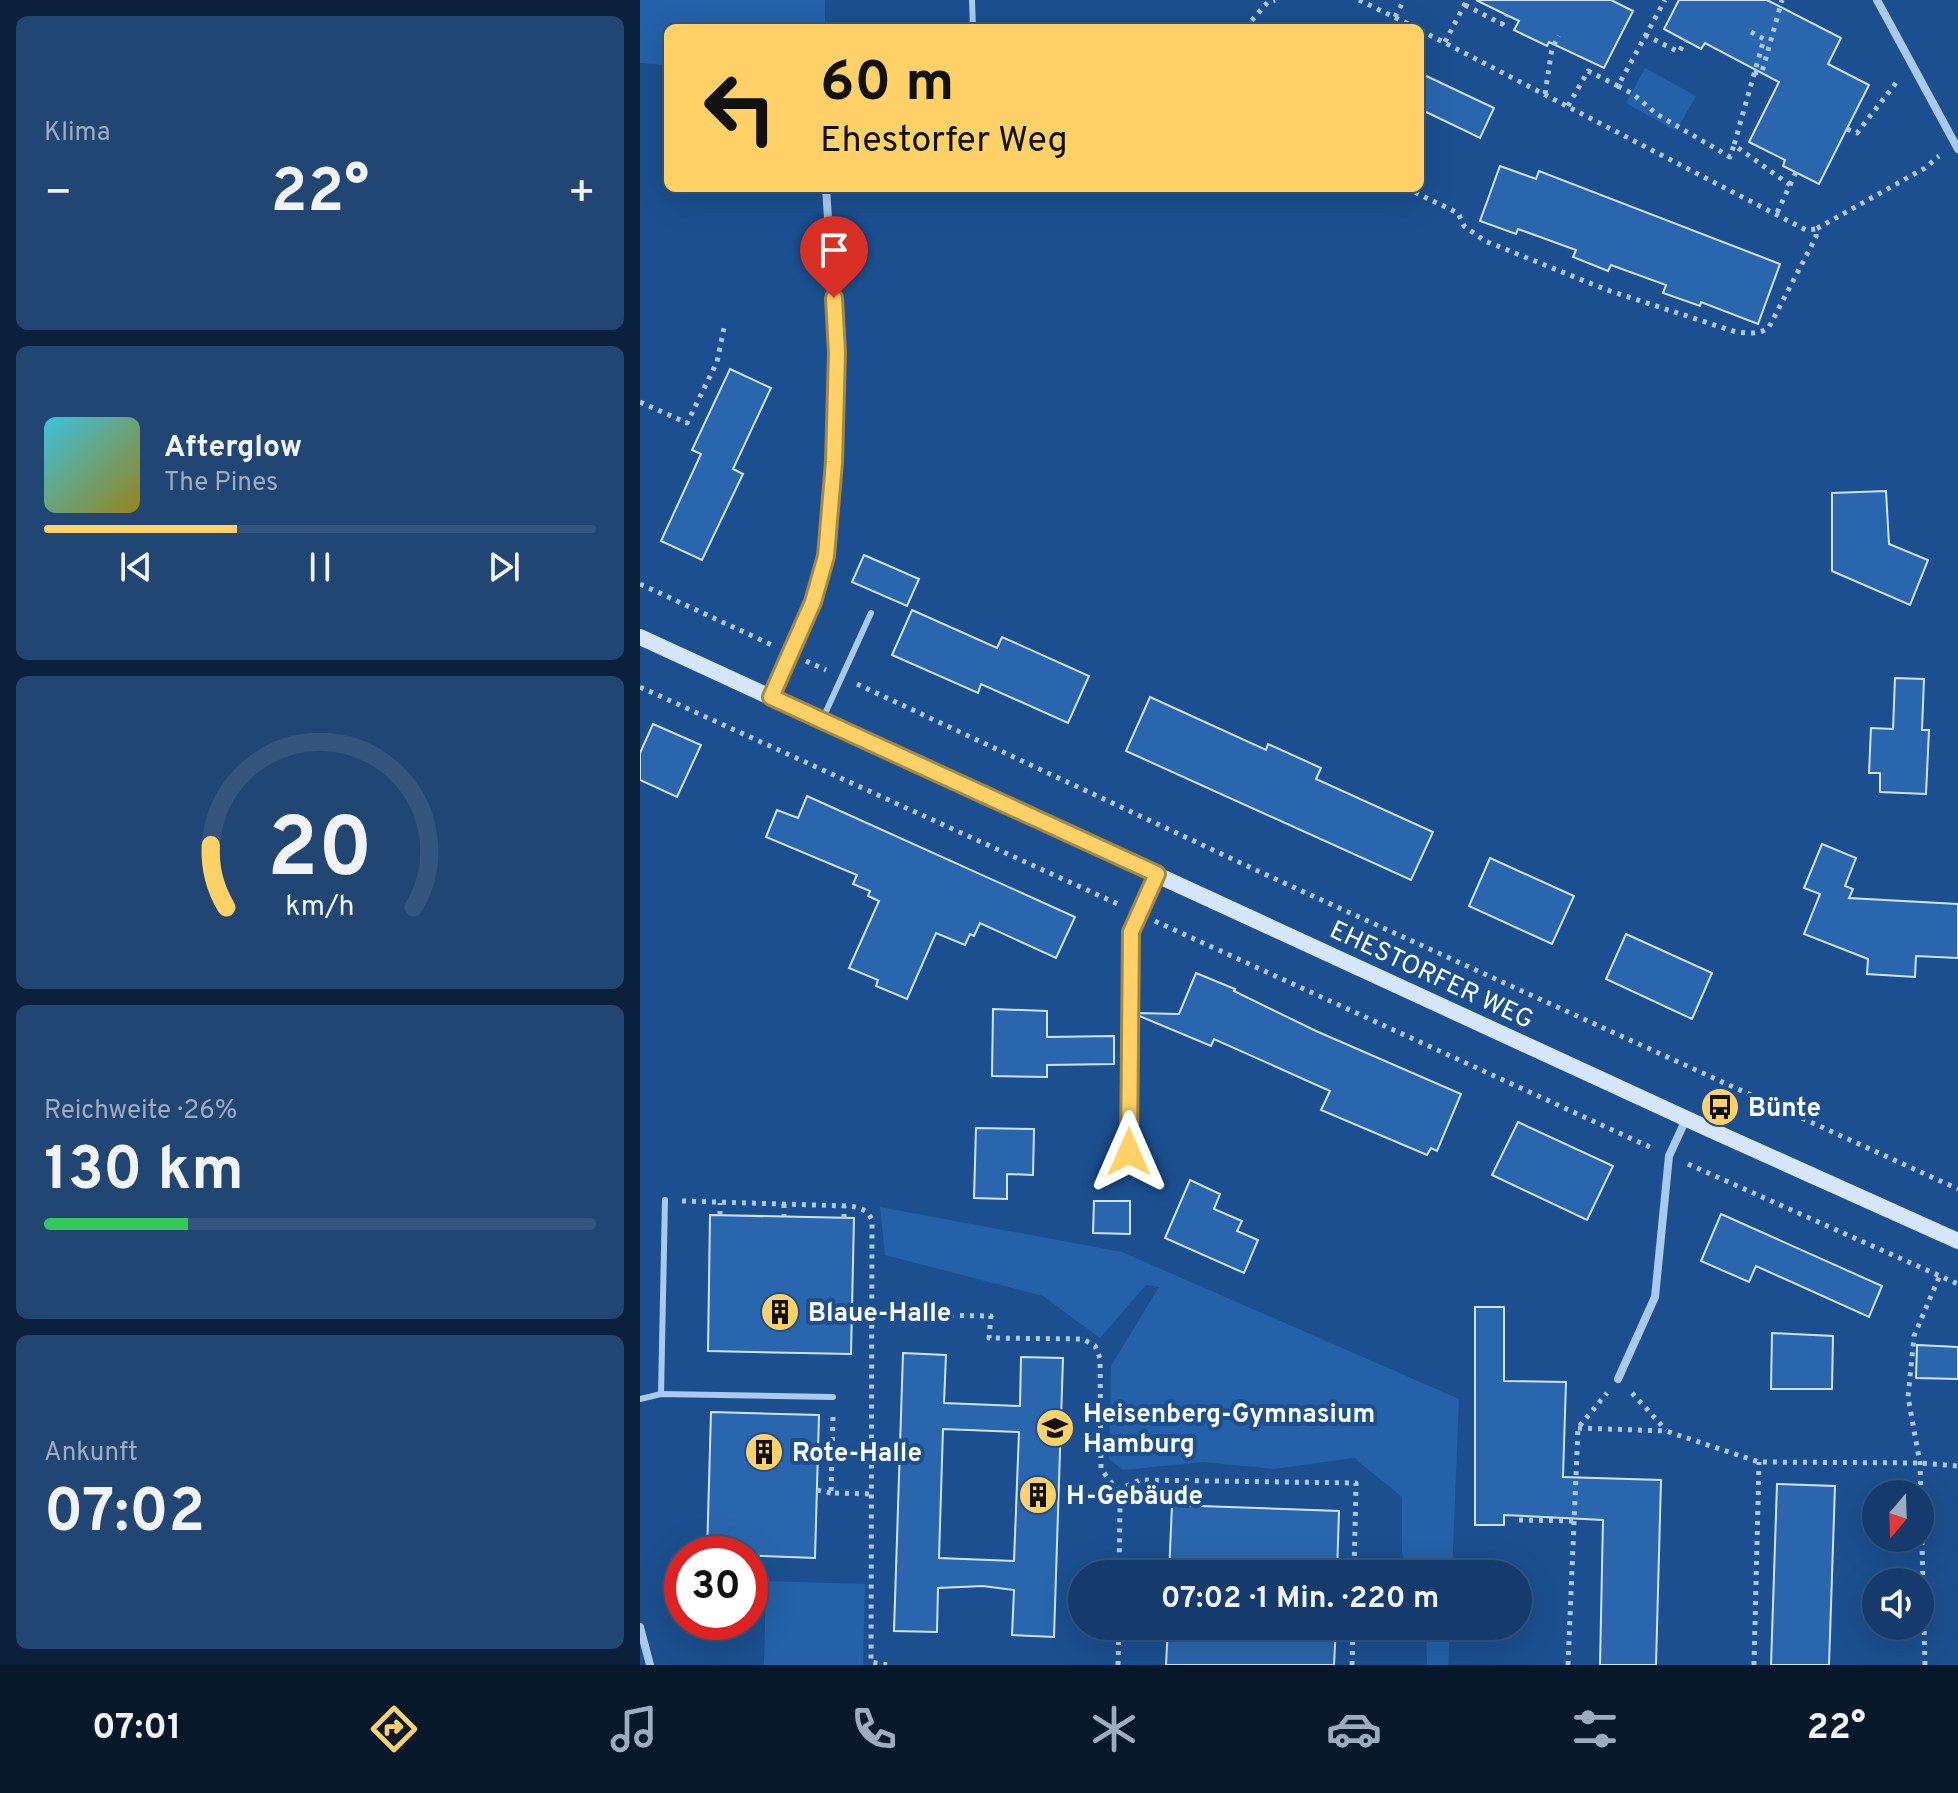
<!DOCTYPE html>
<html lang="de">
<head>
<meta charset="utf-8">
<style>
  body { margin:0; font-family:Overpass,sans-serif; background:#214673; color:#f1f3f6; height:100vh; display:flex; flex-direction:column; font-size:30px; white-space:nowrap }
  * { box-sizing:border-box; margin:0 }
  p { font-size:26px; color:#9dadc1 }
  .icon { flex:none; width:44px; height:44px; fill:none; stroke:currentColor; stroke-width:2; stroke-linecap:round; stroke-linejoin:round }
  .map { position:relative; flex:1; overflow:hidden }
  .sheet { display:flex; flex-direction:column; gap:16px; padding:16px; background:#0b203b; width:640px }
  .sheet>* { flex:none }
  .guide { position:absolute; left:24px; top:24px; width:760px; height:168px; border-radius:12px; box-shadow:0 8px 32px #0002,0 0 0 2px #33557e; background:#ffd166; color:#111; overflow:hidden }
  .needle { width:52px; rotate:199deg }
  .tools { position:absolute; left:1222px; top:1480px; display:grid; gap:16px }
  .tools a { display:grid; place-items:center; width:72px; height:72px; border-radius:50%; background:#143b6b; box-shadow:0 8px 32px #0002,0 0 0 2px #33557e; font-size:40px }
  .speed { position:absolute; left:24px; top:1536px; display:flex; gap:16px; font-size:40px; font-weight:700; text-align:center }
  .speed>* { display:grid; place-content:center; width:104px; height:104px; border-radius:50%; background:#143b6b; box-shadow:0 8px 32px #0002,0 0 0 2px #33557e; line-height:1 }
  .speed .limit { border:12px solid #d22; background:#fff; color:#111 }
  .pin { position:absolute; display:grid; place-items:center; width:68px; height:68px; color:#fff; margin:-82px -34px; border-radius:50% 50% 50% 0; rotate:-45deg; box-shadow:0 0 8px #0007 }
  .pin .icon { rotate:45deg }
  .me { position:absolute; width:88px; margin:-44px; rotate:0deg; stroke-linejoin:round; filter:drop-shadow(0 0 6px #0008) }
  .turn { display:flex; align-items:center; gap:28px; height:168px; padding:0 24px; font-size:36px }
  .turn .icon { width:104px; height:104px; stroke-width:2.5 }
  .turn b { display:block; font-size:56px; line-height:68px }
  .big { font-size:60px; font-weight:700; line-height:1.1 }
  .sheet .widget { flex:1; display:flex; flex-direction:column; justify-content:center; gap:12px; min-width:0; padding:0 28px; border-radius:12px; background:#214673 }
  .sheet .dial { align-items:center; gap:0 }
  .dial svg { height:208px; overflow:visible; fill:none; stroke:#33557e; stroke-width:7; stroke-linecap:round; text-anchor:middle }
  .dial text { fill:#f1f3f6; stroke:none }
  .song { display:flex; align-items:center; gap:24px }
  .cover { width:96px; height:96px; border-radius:12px; background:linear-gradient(135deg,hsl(190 70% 55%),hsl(50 70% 35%)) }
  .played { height:8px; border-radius:4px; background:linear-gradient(90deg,#ffd166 35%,#33557e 35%) }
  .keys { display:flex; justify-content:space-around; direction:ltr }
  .heat { display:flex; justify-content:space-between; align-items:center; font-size:44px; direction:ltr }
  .charge { height:12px; border-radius:6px; background:linear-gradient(90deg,#34c759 26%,#33557e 0) }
  .trip { position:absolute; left:428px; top:1560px; width:464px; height:80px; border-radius:40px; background:#143b6b; box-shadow:0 8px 32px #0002,0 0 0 2px #33557e; font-weight:700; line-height:80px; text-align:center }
  .menu { display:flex; height:128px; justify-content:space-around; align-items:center; background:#08182b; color:#9dadc1 }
  .menu .icon { width:56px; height:56px }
  .menu .selected { color:#ffd166 }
  .menu b { font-size:36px; color:#f1f3f6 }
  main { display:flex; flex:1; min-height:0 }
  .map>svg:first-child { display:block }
  .green { fill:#2461a8 }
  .building { fill:#2a66ad; stroke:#cfe3fa; stroke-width:2; fill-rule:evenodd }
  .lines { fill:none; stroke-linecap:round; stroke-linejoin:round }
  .path { stroke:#a9c9ee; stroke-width:5; stroke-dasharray:4 6; stroke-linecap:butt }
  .lane { stroke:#a9c9ee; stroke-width:6 }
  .street { stroke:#a9c9ee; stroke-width:8 }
  .secondary { stroke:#d6e6fa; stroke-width:16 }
  .route-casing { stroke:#a68842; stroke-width:20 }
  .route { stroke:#ffd166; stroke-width:14 }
  .labels { text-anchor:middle; stroke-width:8; stroke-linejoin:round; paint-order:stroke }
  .street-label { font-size:26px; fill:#fff; stroke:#1b4f8f }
  .poi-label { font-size:26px; font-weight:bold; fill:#fff; stroke:#1b4f8f; text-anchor:start }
</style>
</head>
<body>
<main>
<section class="sheet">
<div class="widget"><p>Klima</p>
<div class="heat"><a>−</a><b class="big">22°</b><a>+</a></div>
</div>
<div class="widget">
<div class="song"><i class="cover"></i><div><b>Afterglow</b><p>The Pines</p></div></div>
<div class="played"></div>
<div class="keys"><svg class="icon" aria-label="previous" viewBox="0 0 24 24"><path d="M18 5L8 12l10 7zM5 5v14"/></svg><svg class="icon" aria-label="pause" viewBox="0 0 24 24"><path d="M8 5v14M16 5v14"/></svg><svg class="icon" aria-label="next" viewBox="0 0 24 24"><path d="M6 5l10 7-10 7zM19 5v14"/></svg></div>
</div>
<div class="widget dial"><svg viewBox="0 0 100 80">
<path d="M14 69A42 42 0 1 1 86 69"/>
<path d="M14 69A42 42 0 0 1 8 45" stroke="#ffd166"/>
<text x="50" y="56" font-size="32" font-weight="700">20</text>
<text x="50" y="72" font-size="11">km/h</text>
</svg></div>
<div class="widget"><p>Reichweite · 26%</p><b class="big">130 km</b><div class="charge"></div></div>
<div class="widget"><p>Ankunft</p><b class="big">07:02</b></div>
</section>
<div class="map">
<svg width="1318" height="1665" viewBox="0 0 1318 1665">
  <rect width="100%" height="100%" fill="#1b4f8f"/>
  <!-- green -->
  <g class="green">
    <path d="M 0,0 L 185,0 L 185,28 L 28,28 L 28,65 L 0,63 Z"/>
    <path d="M 1005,68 L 1056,96 L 1036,131 L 986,103 Z"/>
    <path d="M 240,1207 L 482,1252 L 819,1399 L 812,1574 L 771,1574 L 762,1554 L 762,1497 L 714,1458 L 634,1469 L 563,1462 L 483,1470 L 469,1459 L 471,1366 L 519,1287 L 506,1285 L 460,1338 L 403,1296 L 245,1255 Z"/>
    <path d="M 126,1581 L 225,1584 L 223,1665 L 124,1665 Z"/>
    <path d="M 786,1626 L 810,1626 L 808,1665 L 787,1665 Z"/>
  </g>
  <!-- building -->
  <g class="building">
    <path d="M 836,0 L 971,0 L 993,11 L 964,68 L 909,42 L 907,46 L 874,30 L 879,21 Z"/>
    <path d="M 1039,0 L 1127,0 L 1201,38 L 1188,64 L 1229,85 L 1179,184 L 1143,166 L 1145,160 L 1109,142 L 1139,82 L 1065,43 L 1061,49 L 1024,29 Z"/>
    <path d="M 780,73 L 854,108 L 840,138 L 780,109 Z"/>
    <path d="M 860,166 L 896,179 L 899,171 L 1140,264 L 1118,324 L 1061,302 L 1060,306 L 1023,293 L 1026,285 L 971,265 L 968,271 L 933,257 L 936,250 L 878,229 L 876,234 L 840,221 Z"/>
    <path d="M 90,369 L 131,388 L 93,469 L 103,474 L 62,560 L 21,541 L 61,454 L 52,450 Z"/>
    <path d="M 1246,491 L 1249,544 L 1288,560 L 1270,605 L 1192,571 L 1192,493 Z"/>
    <path d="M 224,555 L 279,579 L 267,606 L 212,582 Z"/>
    <path d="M 272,610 L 357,648 L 362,637 L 449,676 L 428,723 L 341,684 L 338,693 L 252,655 Z"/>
    <path d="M 1255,678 L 1284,679 L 1282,730 L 1289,730 L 1286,794 L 1240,792 L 1240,773 L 1229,773 L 1231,728 L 1253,729 Z"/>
    <path d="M 510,697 L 626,750 L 628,744 L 681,768 L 676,779 L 793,832 L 771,880 L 486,751 Z"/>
    <path d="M 13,724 L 61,745 L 37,797 L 0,780 L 0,753 Z"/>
    <path d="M 167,796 L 435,917 L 416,958 L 340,923 L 334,936 L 330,934 L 325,945 L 296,933 L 267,999 L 236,986 L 238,980 L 209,968 L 239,901 L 228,896 L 230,891 L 213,884 L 217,875 L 126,837 L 137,810 L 158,818 Z"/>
    <path d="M 1182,844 L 1216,858 L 1205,886 L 1213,889 L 1209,898 L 1318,904 L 1318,958 L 1276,956 L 1275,977 L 1227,974 L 1228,959 L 1164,934 L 1180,894 L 1164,888 Z"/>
    <path d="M 850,858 L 934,896 L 912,944 L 829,906 Z"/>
    <path d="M 986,934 L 1072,973 L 1052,1019 L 966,979 Z"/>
    <path d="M 556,973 L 595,989 L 594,991 L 676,1031 L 821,1094 L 797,1151 L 791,1148 L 787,1155 L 681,1110 L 690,1091 L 574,1039 L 571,1046 L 497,1015 L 497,1013 L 539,1014 Z"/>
    <path d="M 353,1009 L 407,1011 L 407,1037 L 474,1036 L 474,1064 L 407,1065 L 407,1077 L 352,1076 Z"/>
    <path d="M 878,1122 L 973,1166 L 947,1220 L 852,1175 Z"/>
    <path d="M 336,1128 L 394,1129 L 393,1175 L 367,1174 L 367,1199 L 334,1198 Z"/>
    <path d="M 550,1180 L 580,1194 L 574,1209 L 602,1221 L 597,1231 L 618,1240 L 604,1273 L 525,1238 Z"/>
    <path d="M 454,1201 L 490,1201 L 490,1234 L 453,1233 Z"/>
    <path d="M 1081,1214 L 1242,1286 L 1229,1317 L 1116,1266 L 1109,1282 L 1061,1261 Z"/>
    <path d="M 70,1215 L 214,1218 L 211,1354 L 68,1351 Z"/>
    <path d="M 835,1307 L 864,1307 L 864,1381 L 926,1382 L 923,1477 L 1021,1480 L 1016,1665 L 960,1665 L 963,1520 L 864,1515 L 864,1525 L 835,1525 Z"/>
    <path d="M 1132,1333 L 1193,1336 L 1192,1389 L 1131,1389 Z"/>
    <path d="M 1277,1345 L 1318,1347 L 1318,1379 L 1276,1378 Z"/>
    <path d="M 263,1353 L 306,1355 L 304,1403 L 380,1406 L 381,1357 L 423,1358 L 414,1637 L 372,1635 L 374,1590 L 343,1586 L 298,1588 L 297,1632 L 254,1631 ZM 303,1429 L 379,1432 L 374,1561 L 299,1558 Z"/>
    <path d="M 71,1412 L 179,1415 L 175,1558 L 67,1554 Z"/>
    <path d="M 1137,1484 L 1195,1486 L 1189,1665 L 1131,1665 Z"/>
    <path d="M 532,1505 L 699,1511 L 697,1574 L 529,1574 Z"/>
    <path d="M 528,1626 L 696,1626 L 694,1665 L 526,1665 Z"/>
  </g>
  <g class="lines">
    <!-- path -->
    <g class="path">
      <path d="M 719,0 L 777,28"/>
      <path d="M 825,5 L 862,24 L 867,15"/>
      <path d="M 755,17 L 764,0"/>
      <path d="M 605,28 L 628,2 L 635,0"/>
      <path d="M 780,30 L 1166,230 L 1176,229"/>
      <path d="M 1111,32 L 1124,39 L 1094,145 L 1150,185 L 1136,215"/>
      <path d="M 1005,35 L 1039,52 L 1046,40"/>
      <path d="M 805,42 L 827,0"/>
      <path d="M 1114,73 L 1122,72 L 1142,0"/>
      <path d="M 978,86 L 993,94 L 1018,115 L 1090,157 L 1094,145"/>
      <path d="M 905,94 L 912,48 L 919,36"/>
      <path d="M 928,106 L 948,71 L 978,86 L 1025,0"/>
      <path d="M 1207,129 L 1217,133 L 1259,79"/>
      <path d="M 1150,185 L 1156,172"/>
      <path d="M 766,188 L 818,213 L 824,226 L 845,241 L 967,290 L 1096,332 C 1108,333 1120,335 1129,327 L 1176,237 L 1176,229 L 1285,168 L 1299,156"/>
      <path d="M 0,402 L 47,423 L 77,362 L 85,323"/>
      <path d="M 0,584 L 132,645"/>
      <path d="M 166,661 L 186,670"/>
      <path d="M 217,684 L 631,877 L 1318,1189"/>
      <path d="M 0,687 L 480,905"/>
      <path d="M 515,921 L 1012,1148"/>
      <path d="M 1048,1164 L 1318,1284"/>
      <path d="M 42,1201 L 208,1206 C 219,1207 227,1209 232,1220 L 231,1662 L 247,1665"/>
      <path d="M 144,1204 L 144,1216"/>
      <path d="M 80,1215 L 80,1203"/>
      <path d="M 204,1218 L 204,1206"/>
      <path d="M 230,1314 L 351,1316 L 349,1338 L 443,1339 L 455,1346 L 460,1358 L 461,1469 L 477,1490 L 480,1508 L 479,1574"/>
      <path d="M 992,1393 L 1026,1430"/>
      <path d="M 193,1417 L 191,1493 L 231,1494"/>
      <path d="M 938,1428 L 1026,1431 L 1119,1462 L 1280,1463 L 1318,1466"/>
      <path d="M 177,1490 L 191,1493"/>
      <path d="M 477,1490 L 500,1480 L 716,1483 L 714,1574"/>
      <path d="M 879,1520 L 934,1521"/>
      <path d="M 478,1665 L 479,1626"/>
      <path d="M 712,1665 L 713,1626"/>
      <path d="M 928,1665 L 938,1428 L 967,1393"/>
      <path d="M 1114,1665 L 1119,1462"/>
      <path d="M 1285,1665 L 1280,1463 L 1268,1397 L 1274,1336 L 1300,1275"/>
    </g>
    <!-- lane -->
    <g class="lane">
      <path d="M 332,0 L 333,28"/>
      <path d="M 183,718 L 231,613"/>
      <path d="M 21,1394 L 25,1200"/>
      <path d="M 0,1399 L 21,1394 L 193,1397"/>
    </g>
    <!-- street -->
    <g class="street">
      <path d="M 1237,0 L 1318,149"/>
      <path d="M 131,697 L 180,585 L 189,534 L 197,353 L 186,188"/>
      <path d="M 489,1152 L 491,932 L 517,874"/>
      <path d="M 978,1379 L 1015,1297 L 1029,1156 L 1046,1119"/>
      <path d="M 0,1627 L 10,1665"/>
    </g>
    <!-- secondary -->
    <path class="secondary" d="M 0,637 L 1071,1130 L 1318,1241"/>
  </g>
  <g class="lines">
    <defs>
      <path id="route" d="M 194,298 L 197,353 L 194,462 L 186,556 L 173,602 L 131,697 L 517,874 L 491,932 L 489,1152"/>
    </defs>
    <!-- route casing -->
    <use href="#route" class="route-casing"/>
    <!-- route -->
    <use href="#route" class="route"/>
  </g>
  <!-- icons -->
  <defs>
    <symbol id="bus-disc" viewBox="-11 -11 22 22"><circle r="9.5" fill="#ffd166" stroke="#1b4f8f"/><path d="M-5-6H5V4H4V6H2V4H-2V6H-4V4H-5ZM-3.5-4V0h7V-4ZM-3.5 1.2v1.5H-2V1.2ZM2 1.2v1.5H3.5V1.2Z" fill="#111"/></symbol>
    <symbol id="building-disc" viewBox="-11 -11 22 22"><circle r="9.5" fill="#ffd166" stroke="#1b4f8f"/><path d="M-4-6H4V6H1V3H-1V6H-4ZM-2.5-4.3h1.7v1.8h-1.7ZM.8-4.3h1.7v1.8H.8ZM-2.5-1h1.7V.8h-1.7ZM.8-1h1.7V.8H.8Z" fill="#111"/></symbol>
    <symbol id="school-disc" viewBox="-11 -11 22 22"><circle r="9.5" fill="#ffd166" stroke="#1b4f8f"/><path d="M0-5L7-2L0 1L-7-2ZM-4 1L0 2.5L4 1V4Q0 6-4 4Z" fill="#111"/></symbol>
  </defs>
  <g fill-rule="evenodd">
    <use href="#bus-disc" x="1058" y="1085" width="44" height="44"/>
    <use href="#building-disc" x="118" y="1290" width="44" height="44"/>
    <use href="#school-disc" x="393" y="1406" width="44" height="44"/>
    <use href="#building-disc" x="102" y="1430" width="44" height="44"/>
    <use href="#building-disc" x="376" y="1473" width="44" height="44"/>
  </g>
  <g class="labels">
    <!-- street labels -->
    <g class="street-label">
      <text transform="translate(792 974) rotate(25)" y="9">EHESTORFER WEG</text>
    </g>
    <!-- poi labels -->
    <g class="poi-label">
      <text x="1108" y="1116">Bünte</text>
      <text x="168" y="1321">Blaue-Halle</text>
      <text x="443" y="1422">Heisenberg-Gymnasium<tspan x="443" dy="30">Hamburg</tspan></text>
      <text x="152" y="1461">Rote-Halle</text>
      <text x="426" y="1504">H-Gebäude</text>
    </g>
  </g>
</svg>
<div class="tools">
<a><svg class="needle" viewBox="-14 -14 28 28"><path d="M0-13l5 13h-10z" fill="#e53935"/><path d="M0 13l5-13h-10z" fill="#9dadc1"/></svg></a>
<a><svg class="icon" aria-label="sound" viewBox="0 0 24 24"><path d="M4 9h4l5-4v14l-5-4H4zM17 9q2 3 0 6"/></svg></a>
</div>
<div class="speed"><div class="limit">30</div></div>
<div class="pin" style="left:194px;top:298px;background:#d93025"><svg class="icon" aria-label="arrive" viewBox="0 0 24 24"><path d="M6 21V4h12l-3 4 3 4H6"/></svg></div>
<svg class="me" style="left:489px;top:1152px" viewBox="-20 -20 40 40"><path d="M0-17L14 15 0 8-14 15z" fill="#ffd166" stroke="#fff" stroke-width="4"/></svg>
<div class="trip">07:02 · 1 Min. · 220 m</div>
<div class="guide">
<div class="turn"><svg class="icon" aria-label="left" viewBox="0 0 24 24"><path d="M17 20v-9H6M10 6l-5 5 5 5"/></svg><div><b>60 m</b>Ehestorfer Weg</div></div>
</div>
</div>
</main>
<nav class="menu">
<b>07:01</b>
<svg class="icon selected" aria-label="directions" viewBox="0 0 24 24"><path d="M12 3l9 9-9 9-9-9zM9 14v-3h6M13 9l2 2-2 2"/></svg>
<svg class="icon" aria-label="music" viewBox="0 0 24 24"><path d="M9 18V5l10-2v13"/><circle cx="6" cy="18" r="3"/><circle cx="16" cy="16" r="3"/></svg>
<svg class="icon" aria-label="phone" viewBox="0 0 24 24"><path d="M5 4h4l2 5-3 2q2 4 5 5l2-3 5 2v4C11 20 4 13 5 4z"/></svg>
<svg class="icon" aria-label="climate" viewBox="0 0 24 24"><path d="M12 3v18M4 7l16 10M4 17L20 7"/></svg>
<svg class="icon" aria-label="car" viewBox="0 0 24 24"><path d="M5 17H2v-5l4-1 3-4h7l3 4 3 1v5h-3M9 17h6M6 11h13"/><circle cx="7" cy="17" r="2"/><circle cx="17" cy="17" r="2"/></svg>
<svg class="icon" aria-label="filters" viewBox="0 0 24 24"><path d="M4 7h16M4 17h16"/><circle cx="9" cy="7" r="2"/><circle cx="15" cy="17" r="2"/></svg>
<b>22°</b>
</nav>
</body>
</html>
